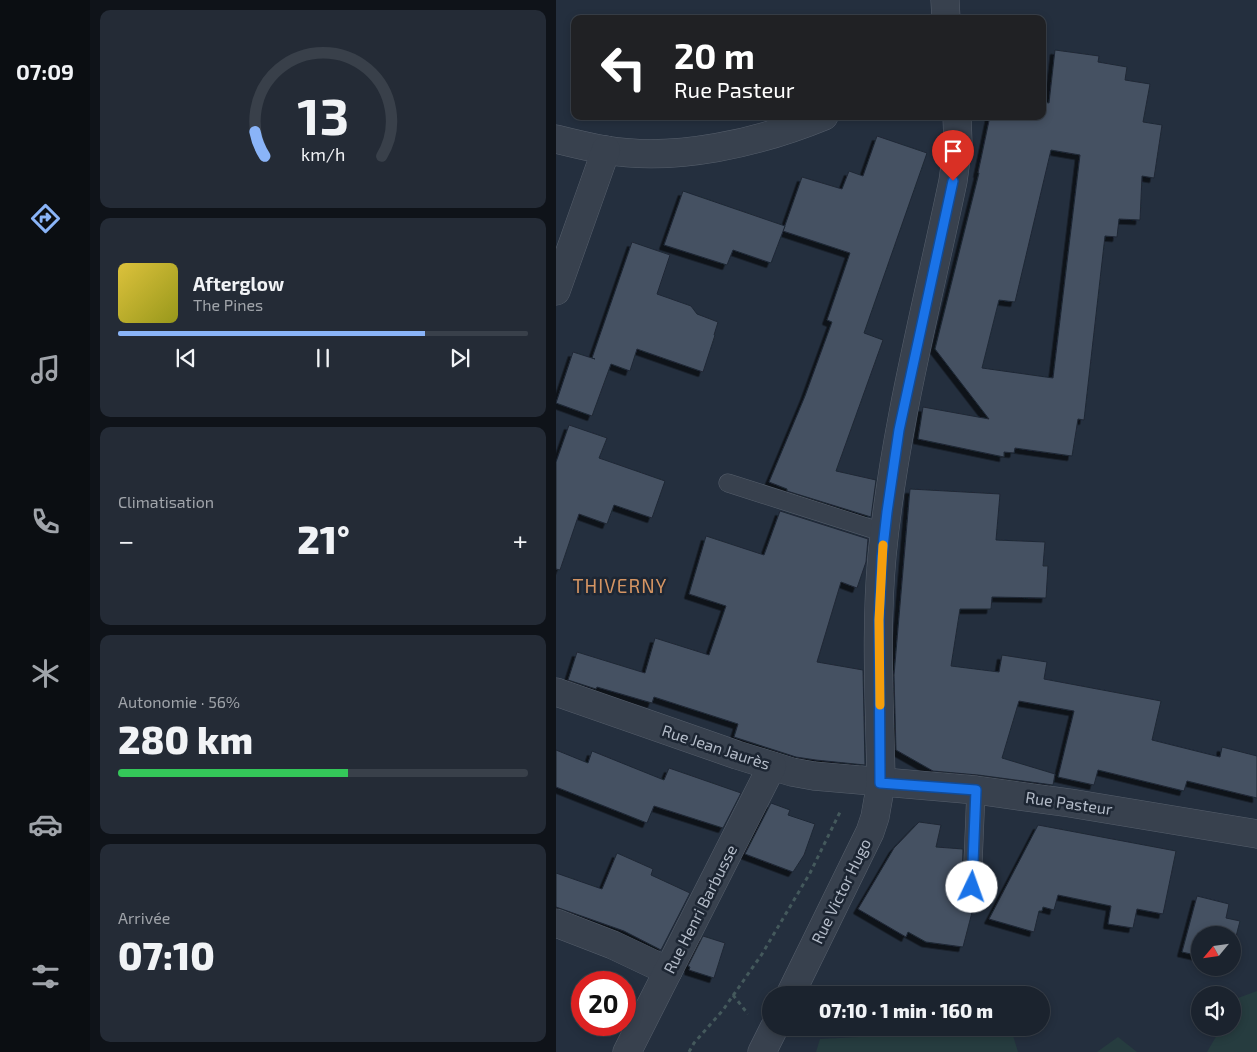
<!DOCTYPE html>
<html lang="fr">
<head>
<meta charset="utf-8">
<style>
  body { margin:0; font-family:"Exo 2",sans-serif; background:#242b36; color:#f1f3f6; height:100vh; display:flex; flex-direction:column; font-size:19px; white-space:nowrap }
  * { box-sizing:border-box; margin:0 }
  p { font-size:16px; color:#a0a4aa }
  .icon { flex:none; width:28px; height:28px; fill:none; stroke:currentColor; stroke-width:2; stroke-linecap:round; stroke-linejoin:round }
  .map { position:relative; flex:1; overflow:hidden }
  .drawer { display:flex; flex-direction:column; gap:10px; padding:10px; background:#0f1319; width:466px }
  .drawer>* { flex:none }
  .guide { position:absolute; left:15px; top:15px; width:475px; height:105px; border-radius:10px; box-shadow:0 2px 8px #0003,0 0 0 1px #39404a; background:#202124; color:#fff; overflow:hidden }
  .needle { width:32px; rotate:241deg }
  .tools { position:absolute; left:635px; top:926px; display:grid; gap:10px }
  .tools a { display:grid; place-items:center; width:50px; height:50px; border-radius:50%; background:#1b232e; box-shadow:0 2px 8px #0003,0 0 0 1px #39404a; font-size:25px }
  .speed { position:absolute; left:15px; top:971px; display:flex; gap:10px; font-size:25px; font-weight:700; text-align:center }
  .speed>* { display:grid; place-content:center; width:65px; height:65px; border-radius:50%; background:#1b232e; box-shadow:0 2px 8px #0003,0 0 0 1px #39404a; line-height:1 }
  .speed .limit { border:8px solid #d22; background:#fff; color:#111 }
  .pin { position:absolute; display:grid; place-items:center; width:42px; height:42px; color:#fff; margin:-51px -21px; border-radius:50% 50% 50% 0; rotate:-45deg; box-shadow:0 0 5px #0007 }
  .pin .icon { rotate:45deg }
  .me { position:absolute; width:55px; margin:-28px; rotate:3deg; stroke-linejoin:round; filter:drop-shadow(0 0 4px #0008) }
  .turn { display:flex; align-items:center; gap:18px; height:105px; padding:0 20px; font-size:22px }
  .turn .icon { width:65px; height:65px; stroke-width:2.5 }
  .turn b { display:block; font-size:35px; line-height:42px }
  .big { font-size:38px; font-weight:800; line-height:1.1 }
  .drawer .widget { flex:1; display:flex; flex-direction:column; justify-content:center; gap:8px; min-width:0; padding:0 18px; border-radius:10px; background:#242b36 }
  .drawer .dial { align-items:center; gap:0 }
  .dial svg { height:130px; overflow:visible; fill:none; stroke:#39404a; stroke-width:7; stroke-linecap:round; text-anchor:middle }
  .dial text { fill:#f1f3f6; stroke:none }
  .song { display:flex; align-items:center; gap:15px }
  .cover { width:60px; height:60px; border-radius:8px; background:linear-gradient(135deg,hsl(50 70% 55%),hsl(60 70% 35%)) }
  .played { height:5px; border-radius:2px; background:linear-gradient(90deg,#8ab4f8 75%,#39404a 75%) }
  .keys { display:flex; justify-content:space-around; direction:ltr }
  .heat { display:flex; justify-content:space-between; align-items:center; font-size:28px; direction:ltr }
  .charge { height:8px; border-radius:4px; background:linear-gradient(90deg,#34c759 56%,#39404a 0) }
  .trip { position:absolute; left:206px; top:986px; width:288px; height:50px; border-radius:25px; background:#1b232e; box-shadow:0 2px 8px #0003,0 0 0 1px #39404a; font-weight:800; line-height:50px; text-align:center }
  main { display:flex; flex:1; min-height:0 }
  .menu { display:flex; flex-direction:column; width:90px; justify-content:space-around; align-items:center; background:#0b0e12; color:#a0a4aa }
  .menu .icon { width:35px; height:35px }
  .menu .selected { color:#8ab4f8 }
  .menu b { font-size:22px; color:#f1f3f6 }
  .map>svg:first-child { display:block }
  .green { fill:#263c3f }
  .building { fill:#455162; stroke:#1f2835; fill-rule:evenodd; filter:url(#shadow) }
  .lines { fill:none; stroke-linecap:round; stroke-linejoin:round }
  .service-casing { stroke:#565f6c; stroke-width:19 }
  .minor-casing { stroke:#565f6c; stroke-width:29 }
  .tertiary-casing { stroke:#565f6c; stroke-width:29 }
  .path { stroke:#44595c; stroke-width:3; stroke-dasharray:4 4; stroke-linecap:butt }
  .service { stroke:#38414e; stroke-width:18 }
  .minor { stroke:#38414e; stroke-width:28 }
  .tertiary { stroke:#38414e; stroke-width:28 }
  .route-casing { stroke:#114b97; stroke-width:12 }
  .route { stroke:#1a73e8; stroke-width:9 }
  .slow { stroke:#f59e0b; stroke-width:9 }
  .labels { text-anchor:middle; stroke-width:5; stroke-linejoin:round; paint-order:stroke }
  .street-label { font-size:16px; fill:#b4bcc9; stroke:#1d2633 }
  .quarter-label { font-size:19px; letter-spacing:1px; fill:#d59563; stroke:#1d2633 }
</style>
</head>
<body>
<main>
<nav class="menu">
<b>07:09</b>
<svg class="icon selected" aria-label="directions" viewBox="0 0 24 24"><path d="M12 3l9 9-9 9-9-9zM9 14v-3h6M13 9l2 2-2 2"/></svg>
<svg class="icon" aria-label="music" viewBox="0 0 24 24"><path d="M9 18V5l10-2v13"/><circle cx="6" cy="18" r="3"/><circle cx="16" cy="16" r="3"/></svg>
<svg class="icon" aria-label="phone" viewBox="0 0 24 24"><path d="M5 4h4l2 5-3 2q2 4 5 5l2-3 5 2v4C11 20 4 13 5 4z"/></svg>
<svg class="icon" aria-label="climate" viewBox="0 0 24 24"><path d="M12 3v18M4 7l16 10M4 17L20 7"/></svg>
<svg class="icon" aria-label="car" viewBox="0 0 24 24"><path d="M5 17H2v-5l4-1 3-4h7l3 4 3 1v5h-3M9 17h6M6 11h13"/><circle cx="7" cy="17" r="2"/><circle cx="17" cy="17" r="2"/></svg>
<svg class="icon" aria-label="filters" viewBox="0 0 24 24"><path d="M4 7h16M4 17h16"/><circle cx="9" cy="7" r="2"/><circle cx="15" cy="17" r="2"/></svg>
</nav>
<section class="drawer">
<div class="widget dial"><svg viewBox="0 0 100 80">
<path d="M14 69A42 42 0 1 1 86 69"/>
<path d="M14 69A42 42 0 0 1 8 54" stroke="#8ab4f8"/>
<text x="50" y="56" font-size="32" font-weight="700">13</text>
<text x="50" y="72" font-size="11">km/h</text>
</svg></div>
<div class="widget">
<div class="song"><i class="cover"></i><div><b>Afterglow</b><p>The Pines</p></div></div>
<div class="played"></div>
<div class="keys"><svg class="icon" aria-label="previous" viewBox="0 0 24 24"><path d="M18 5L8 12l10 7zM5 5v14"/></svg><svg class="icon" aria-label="pause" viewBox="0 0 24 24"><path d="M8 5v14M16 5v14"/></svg><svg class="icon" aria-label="next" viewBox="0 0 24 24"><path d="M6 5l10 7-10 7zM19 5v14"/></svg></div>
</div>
<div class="widget"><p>Climatisation</p>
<div class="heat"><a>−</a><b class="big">21°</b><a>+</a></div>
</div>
<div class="widget"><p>Autonomie · 56%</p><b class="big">280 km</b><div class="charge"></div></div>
<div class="widget"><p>Arrivée</p><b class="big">07:10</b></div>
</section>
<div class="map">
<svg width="701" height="1052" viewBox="0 0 701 1052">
  <defs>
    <filter id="shadow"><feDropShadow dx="-4.5" dy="4.5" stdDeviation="0" flood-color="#0009"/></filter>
  </defs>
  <rect width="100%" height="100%" fill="#242f3e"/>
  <!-- green -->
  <g class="green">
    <path d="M 701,991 L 701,1052 L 651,1052 L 665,1028 L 676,1028 L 676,1008 L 682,998 Z"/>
    <path d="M 455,1029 L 462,1052 L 260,1052 L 264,1039 Z"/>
    <path d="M 562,1037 L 581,1052 L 541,1052 Z"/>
  </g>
  <!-- building -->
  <g class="building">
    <path d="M 499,50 L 543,56 L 542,62 L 571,67 L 569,80 L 594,84 L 587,122 L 606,125 L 598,178 L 586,176 L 584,220 L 563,219 L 561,237 L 549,236 L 528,420 L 522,419 L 516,456 L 459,448 L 458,453 L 448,452 L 448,457 L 362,439 L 367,407 L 433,419 L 379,349 L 423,173 L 422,173 L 434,116 L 486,116 L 486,102 L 493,103 ZM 495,150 L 524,155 L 497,378 L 426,368 L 443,300 L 459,302 Z"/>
    <path d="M 321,136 L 371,153 L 308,333 L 327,340 L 280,471 L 320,480 L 315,517 L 231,491 L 231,489 L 213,482 L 249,396 L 276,322 L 271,320 L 294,253 L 227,231 L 246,177 L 286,189 L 293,171 L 307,176 Z"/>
    <path d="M 127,191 L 229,226 L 215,263 L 177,250 L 171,265 L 108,245 Z"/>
    <path d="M 76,242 L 114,255 L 101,294 L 135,306 L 141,314 L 162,322 L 158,335 L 159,335 L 147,372 L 81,349 L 74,371 L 55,364 L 36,416 L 0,403 L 17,352 L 39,359 L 36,358 Z"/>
    <path d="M 13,425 L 51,438 L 43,458 L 109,481 L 96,518 L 58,505 L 51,524 L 23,514 L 4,570 L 0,569 L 0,462 Z"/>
    <path d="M 354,489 L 444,494 L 440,540 L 489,542 L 487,566 L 492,566 L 490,598 L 436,597 L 435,609 L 404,609 L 395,666 L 443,672 L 446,655 L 491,662 L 488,679 L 605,701 L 596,740 L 664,757 L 666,747 L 701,756 L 701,798 L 631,781 L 628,791 L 542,770 L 538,785 L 502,777 L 518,711 L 463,701 L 446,758 L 499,774 L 497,785 L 422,775 L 377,771 L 340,750 L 338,675 Z"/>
    <path d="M 224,511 L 312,539 L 310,562 L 301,588 L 285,582 L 261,662 L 307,670 L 309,765 L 260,760 L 240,757 L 178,737 L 182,724 L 98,697 L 96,703 L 41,687 L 40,689 L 12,680 L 21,652 L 89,673 L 99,638 L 153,655 L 170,606 L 133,594 L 150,536 L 208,555 Z"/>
    <path d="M 0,750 L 32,763 L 36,751 L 108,780 L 113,768 L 185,793 L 167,828 L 98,806 L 91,823 L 0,787 Z"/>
    <path d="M 215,803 L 234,810 L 232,815 L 259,824 L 248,855 L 237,872 L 189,854 Z"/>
    <path d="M 363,822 L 385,825 L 380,847 L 407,849 L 406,891 L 411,896 L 420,897 L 407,947 L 370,942 L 352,932 L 350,937 L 302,909 L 338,848 Z"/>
    <path d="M 482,825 L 620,851 L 607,914 L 581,909 L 577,928 L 552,924 L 555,906 L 502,895 L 498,910 L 487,907 L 486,911 L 483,911 L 478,932 L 433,919 Z"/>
    <path d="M 61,853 L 97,869 L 95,875 L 134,893 L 105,950 L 68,931 L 0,907 L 0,873 L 46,889 Z"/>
    <path d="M 641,896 L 673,904 L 670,918 L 684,921 L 676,952 L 676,935 L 644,935 L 644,956 L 626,952 Z"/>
    <path d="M 147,936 L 169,943 L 158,978 L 133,970 L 134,967 L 132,966 Z"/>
  </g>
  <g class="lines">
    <defs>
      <g id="service">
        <path d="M 172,483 L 329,533"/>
        <path d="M 416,887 L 420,790"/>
      </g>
      <g id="minor">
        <path d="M 0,139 C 16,143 33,147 49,150 C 120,162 202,143 268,116"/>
        <path d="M 0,291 L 50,150"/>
        <path d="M 0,692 L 181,755 L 236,772 L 258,776 L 420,790 L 514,803 L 701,834"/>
        <path d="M 0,923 L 57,945 L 112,971"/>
        <path d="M 71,1052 L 216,766"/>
      </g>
      <g id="tertiary">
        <path d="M 389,0 L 390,19"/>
        <path d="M 234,995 L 314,832 L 319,817 L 325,783 C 324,707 319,631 326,556 C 338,430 371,305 397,181 L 402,144 L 401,116"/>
        <path d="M 206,1052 L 218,1028"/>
      </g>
    </defs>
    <!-- service casing -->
    <use href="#service" class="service-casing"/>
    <!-- minor casing -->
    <use href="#minor" class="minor-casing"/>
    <!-- tertiary casing -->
    <use href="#tertiary" class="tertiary-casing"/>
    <!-- path -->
    <g class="path">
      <path d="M 177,995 L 192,1014"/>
      <path d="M 133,1052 L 138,1043 L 167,1010 L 206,954 L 254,873 L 285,810"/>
    </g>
    <!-- service -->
    <use href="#service" class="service"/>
    <!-- minor -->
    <use href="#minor" class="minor"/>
    <!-- tertiary -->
    <use href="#tertiary" class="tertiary"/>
  </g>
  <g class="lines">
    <defs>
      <path id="route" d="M 397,181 L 343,430 L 331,512 L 326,556 L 323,620 L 324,783 L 420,790 L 416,887"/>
    </defs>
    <!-- route casing -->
    <use href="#route" class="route-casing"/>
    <!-- route -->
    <use href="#route" class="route"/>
    <!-- slow -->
    <path class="slow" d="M 324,705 L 323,620 L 327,545"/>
  </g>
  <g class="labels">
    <!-- street labels -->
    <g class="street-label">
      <text transform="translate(160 747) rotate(18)" y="6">Rue Jean Jaurès</text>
      <text transform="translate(513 803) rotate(8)" y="6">Rue Pasteur</text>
      <text transform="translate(285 891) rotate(-64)" y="6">Rue Victor Hugo</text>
      <text transform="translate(144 909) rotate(-63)" y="6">Rue Henri Barbusse</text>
    </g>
    <!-- quarter labels -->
    <g class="quarter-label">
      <text x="64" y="593">THIVERNY</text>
    </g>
  </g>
</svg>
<div class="tools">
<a><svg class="needle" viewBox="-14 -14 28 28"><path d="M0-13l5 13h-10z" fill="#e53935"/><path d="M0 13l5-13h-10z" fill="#a0a4aa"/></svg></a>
<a><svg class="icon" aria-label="sound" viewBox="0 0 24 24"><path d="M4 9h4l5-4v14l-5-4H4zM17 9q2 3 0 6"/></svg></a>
</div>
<div class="speed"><div class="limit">20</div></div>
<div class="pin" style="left:397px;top:181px;background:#d93025"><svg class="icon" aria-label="arrive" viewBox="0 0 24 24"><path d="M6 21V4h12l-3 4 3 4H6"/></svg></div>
<svg class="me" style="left:416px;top:887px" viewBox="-20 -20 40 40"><circle r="19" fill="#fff"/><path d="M0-13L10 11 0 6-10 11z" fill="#1a73e8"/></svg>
<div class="trip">07:10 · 1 min · 160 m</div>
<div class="guide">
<div class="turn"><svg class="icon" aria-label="left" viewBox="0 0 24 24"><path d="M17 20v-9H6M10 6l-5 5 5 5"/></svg><div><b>20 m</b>Rue Pasteur</div></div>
</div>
</div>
</main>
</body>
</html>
